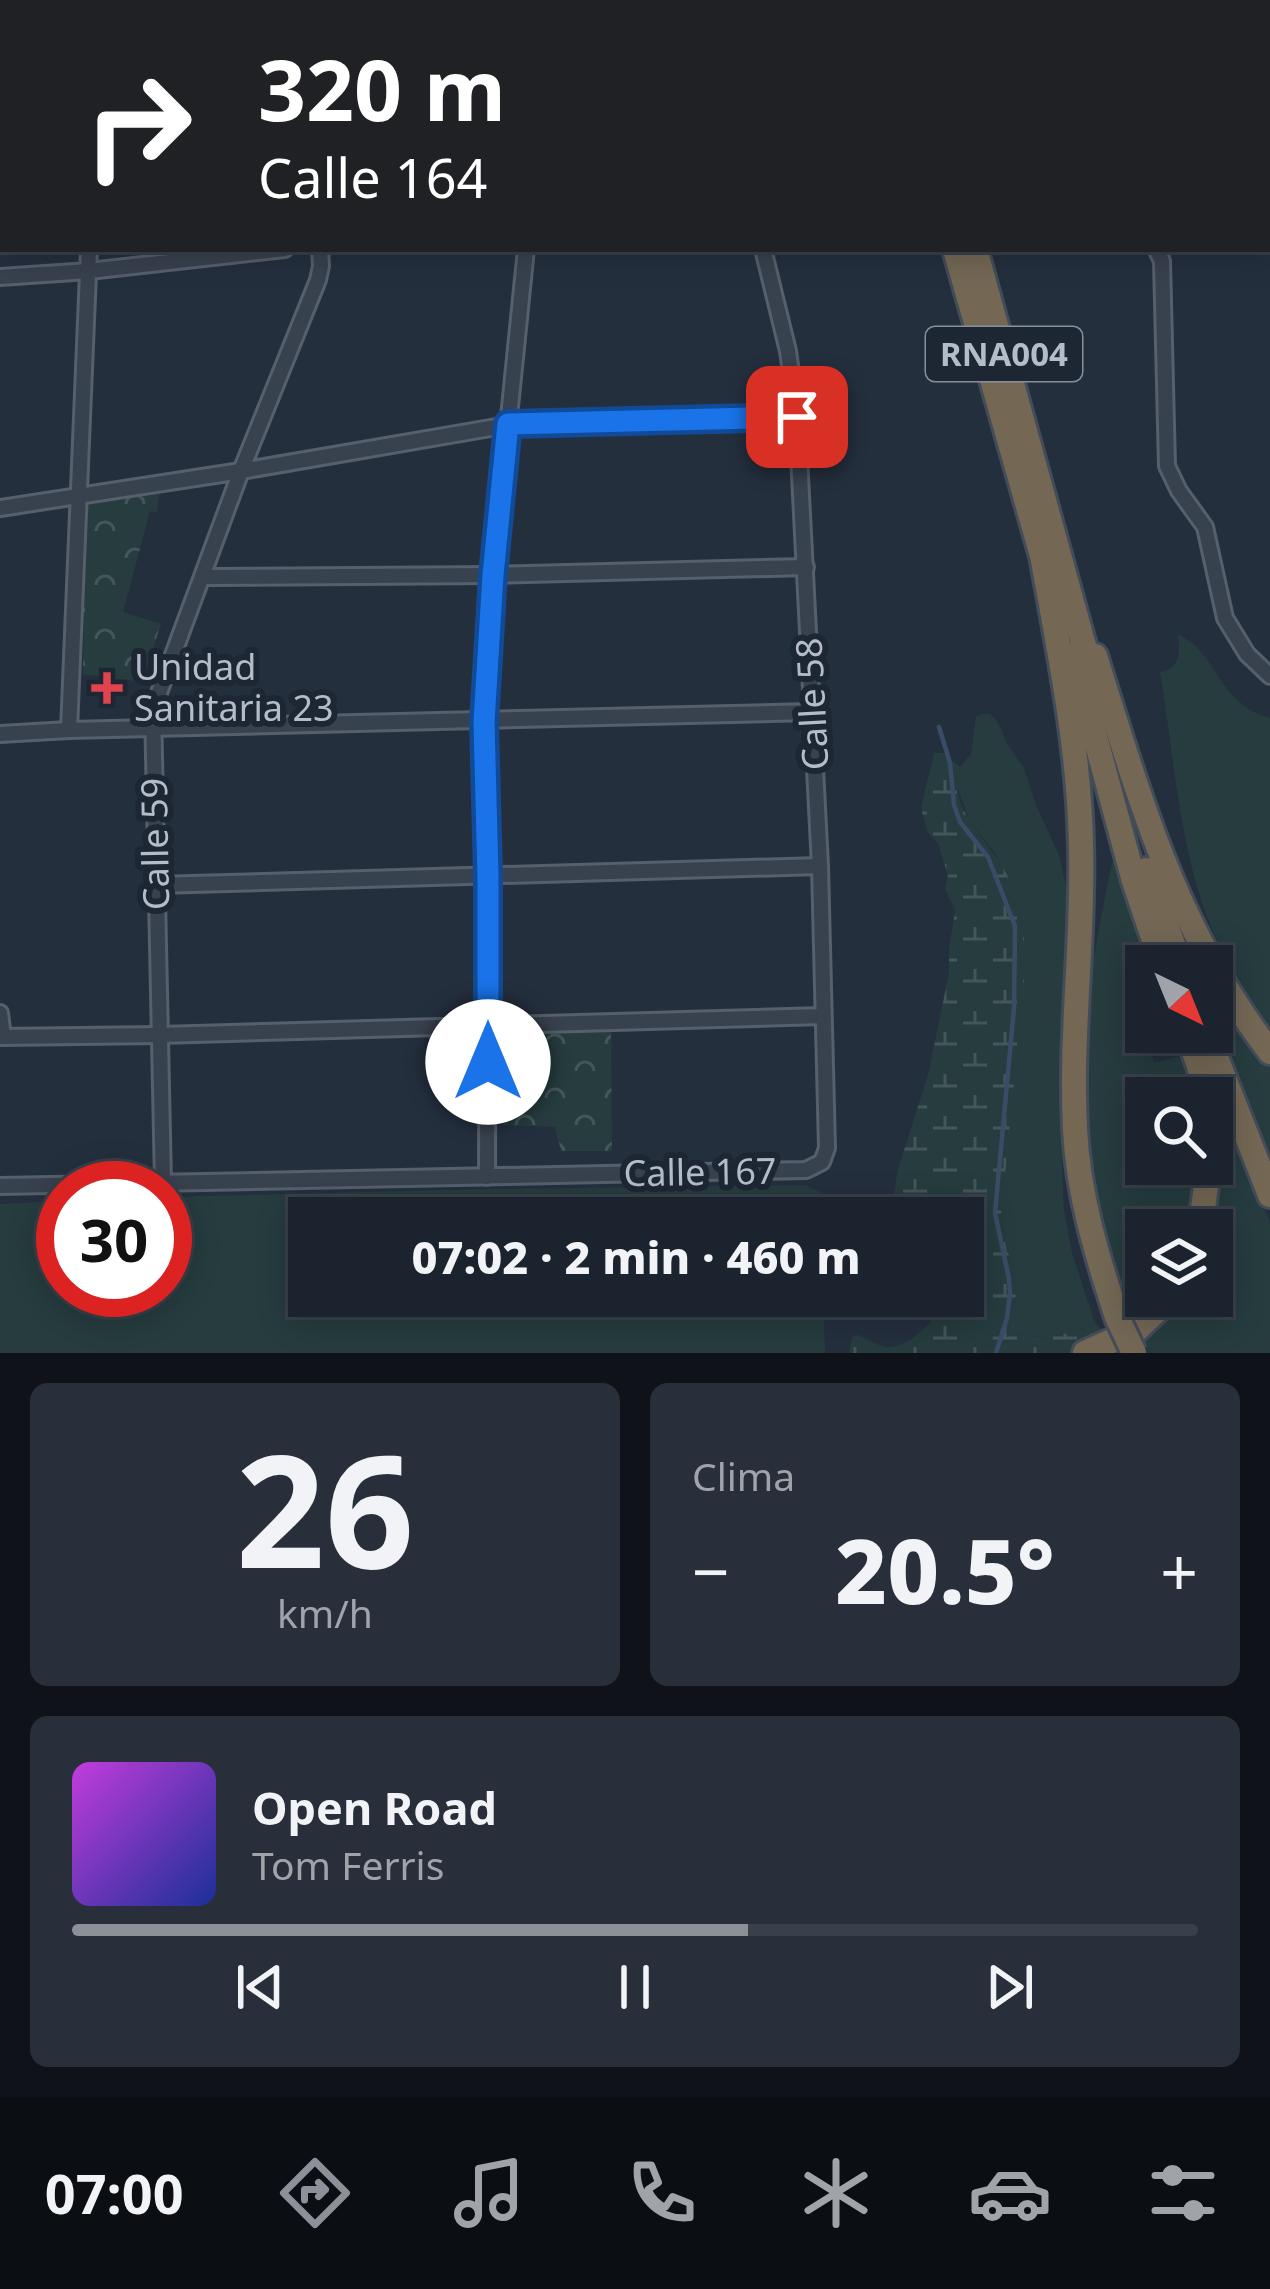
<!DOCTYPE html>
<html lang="es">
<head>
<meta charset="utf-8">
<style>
  body { margin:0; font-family:"Noto Sans",sans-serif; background:#282f3a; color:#f1f3f6; height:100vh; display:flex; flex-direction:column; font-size:45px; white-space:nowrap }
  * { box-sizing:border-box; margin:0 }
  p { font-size:39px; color:#a0a4aa }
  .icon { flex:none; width:66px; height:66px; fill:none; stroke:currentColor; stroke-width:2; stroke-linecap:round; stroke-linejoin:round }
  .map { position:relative; height:1353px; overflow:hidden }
  .drawer { display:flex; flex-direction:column; gap:30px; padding:30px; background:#0f1319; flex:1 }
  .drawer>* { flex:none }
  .top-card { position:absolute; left:0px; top:0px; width:1272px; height:252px; box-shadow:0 6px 30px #0003,0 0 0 3px #39404a; background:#202124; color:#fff; overflow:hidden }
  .needle { width:78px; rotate:137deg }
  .tools { position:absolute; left:1125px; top:945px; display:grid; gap:24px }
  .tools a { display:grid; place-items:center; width:108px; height:108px; border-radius:0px; background:#1b232e; box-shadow:0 6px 30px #0003,0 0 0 3px #39404a; font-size:60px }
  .speed { position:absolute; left:36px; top:1161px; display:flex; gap:24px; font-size:60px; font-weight:700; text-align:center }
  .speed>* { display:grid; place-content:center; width:156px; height:156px; border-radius:50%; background:#1b232e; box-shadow:0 6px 30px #0003,0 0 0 3px #39404a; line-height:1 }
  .speed .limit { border:18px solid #d22; background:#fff; color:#111 }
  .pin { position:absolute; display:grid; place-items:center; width:102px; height:102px; color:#fff; margin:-51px; border-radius:24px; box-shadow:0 6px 18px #0006 }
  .me { position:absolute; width:132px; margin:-66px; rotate:0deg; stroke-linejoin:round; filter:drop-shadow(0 0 9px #0008) }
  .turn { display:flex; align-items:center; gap:42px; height:252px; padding:0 60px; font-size:54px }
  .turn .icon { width:156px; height:156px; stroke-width:2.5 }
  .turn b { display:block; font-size:84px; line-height:102px }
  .big { font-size:90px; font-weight:800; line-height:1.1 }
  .drawer .card { flex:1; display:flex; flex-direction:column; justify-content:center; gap:18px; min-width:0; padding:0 42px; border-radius:18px; background:#282f3a }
  .drawer .dial { align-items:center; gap:0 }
  .dial b { font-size:156px; line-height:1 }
  .song { display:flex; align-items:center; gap:36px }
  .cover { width:144px; height:144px; border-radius:18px; background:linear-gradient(135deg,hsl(290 70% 55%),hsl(230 70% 35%)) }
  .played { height:12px; border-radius:6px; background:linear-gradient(90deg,#8c9099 60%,#39404a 60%) }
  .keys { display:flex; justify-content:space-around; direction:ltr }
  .heat { display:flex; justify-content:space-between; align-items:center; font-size:66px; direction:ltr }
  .drawer .tiles { flex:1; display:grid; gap:30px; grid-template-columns:1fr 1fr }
  .card:last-child { grid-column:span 2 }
  .trip { position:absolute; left:288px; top:1197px; width:696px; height:120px; border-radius:0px; background:#1b232e; box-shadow:0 6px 30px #0003,0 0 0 3px #39404a; font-weight:800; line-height:120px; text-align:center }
  .menu { display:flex; height:192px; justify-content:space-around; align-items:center; background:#0b0e12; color:#a0a4aa }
  .menu .icon { width:84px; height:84px }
  .menu .on { color:#8c9099 }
  .menu b { font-size:54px; color:#f1f3f6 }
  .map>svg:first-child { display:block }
  .green { fill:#263c3f }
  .wetland { fill:url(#wetland-marsh) }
  .park { fill:url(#park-crowns) }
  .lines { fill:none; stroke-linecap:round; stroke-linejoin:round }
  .stream { stroke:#394c67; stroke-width:4.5 }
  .minor-casing { stroke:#565f6c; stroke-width:20 }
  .motorway-casing { stroke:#434c59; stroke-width:30 }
  .minor { stroke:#38414e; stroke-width:14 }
  .motorway { stroke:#746855; stroke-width:24 }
  .motorway-bridge-casing { stroke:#434c59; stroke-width:30; stroke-linecap:butt }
  .motorway-bridge { stroke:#746855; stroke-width:24 }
  .route-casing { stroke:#114b97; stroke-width:30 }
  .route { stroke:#1a73e8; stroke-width:21 }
  .health-dot { fill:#e0444e; stroke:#1d2633; stroke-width:4.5 }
  .labels { text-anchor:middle; stroke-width:12; stroke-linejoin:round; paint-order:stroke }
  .shield { fill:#1d2633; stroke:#878f9c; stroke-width:3 }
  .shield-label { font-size:33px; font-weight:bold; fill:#b4bcc9 }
  .poi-label { font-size:36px; fill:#b4bcc9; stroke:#1d2633; text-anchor:start }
  .street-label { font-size:36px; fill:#b4bcc9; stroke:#1d2633 }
</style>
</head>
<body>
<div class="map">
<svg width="1270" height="1353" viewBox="0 0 1270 1353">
  <defs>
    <pattern id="wetland-marsh" width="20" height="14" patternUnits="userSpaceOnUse" patternTransform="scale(3)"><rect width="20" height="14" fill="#263c3f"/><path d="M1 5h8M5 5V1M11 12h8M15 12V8" fill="none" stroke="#435659"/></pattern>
    <pattern id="park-crowns" width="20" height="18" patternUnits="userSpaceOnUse" patternTransform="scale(3)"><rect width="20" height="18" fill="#263c3f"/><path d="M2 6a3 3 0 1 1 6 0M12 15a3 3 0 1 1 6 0" fill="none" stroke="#435659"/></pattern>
  </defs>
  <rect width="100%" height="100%" fill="#242f3e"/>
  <!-- green -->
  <g class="green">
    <path d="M 1178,635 C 1218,651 1216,703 1270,718 L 1270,1031 C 1245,992 1219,952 1204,909 C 1178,833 1173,750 1160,672 C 1181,668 1180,652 1178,635 Z"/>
    <path d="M 982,714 L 990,714 L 998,722 L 1008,746 L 1024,768 L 1036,805 L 1059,855 L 1068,895 L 1070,934 L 1063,999 L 1059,1099 L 1064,1211 L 1072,1253 L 1095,1323 C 1076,1335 1036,1341 1015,1333 L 1016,1276 L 1006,1247 L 1001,1216 L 1018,1029 L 1018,906 L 995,853 L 970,822 L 955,781 L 960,767 L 971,754 L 976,717 Z"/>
    <path d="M 1112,862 L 1117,863 L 1152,966 L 1146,966 L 1146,1032 L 1153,1032 L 1145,1036 L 1154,1063 L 1176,1057 L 1183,1058 L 1187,1064 L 1192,1098 L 1146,1098 L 1146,1164 L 1196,1164 L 1189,1230 L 1146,1230 L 1146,1296 L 1159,1296 L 1132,1321 C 1113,1275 1099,1226 1089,1177 C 1070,1080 1092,958 1112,862 Z"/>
    <path d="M 1212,978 L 1270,1065 L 1270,1160 L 1212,1006 Z"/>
    <path d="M 1219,1090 L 1270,1223 L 1270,1353 L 1107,1353 L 1180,1296 L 1212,1296 L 1210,1230 L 1216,1207 L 1220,1164 L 1214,1092 Z"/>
    <path d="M 805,1185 L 820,1192 L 821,1218 L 309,1218 L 309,1296 L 823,1296 L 825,1353 L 0,1353 L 0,1204 L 63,1201 L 63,1290 L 165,1290 L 165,1197 L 487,1189 Z"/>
  </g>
  <!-- wetland -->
  <path class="wetland" d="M 934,753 L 943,753 L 960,767 C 945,810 992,841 1008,877 C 1021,907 1026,937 1025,970 L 1001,1216 L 1006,1247 L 1016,1276 L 1015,1333 C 1035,1341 1076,1335 1095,1323 L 1104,1332 L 1081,1350 L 1069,1353 L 849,1353 L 852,1337 L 858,1335 C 866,1338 878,1346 886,1347 C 908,1350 943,1315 944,1296 L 963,1296 L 963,1218 L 897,1218 L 891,1210 L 898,1169 L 928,1075 L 949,973 L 949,950 L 955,910 L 945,889 L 948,875 L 938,843 L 928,833 L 921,808 Z"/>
  <!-- park -->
  <g class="park">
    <path d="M 160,491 L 157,512 L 150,511 L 123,612 L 161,624 L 142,682 L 83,674 L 85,503 Z"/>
    <path d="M 611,1027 L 612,1151 L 561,1151 L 555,1127 L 503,1125 L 502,1030 Z"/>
  </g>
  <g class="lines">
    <!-- stream -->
    <path class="stream" d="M 939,727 L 950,763 L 954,805 L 960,822 L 988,857 L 1015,926 L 1014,1008 L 995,1213 L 1009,1279 L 1010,1293 L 1007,1318 L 996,1353"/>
    <defs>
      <g id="minor">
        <path d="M 284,0 L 285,3"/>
        <path d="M 494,0 L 494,3"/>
        <path d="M 712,0 L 712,3"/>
        <path d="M 972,0 L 973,3"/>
        <path d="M 93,3 L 93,0"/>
        <path d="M 533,3 L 552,0"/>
        <path d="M 0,81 L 3,80"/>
        <path d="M 1156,249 L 1162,261 L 1167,466 L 1179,491 L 1205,527 L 1225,618 L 1247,654 L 1270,676"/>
        <path d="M 0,277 L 89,271 L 285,249"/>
        <path d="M 0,508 L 241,471 L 508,425 L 797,417"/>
        <path d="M 204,577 L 493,575 L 806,567"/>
        <path d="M 69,730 L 89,249"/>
        <path d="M 0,734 L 69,730 L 812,712"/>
        <path d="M 156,885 L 820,866"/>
        <path d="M 0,1013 L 3,1037"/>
        <path d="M 0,1037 L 160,1035 L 823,1016"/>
        <path d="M 487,1177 L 488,876 L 484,721 L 493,575 L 526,249"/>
        <path d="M 163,1182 L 153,709 L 241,471 L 318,280 L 321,266 L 320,249"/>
        <path d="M 0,1186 L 806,1170 L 822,1162 L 827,1148 L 820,866 L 797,417 L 788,351 L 763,249"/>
      </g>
      <g id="motorway">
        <path d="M 841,0 L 843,3"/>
        <path d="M 883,0 L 884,3"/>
        <path d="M 905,0 L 906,3"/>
        <path d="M 942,0 L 942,3"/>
        <path d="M 955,249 L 1048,577"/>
        <path d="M 975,249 L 1092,675"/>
        <path d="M 1043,561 C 1060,655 1079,748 1081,844 C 1084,939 1070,1034 1075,1129 C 1078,1194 1097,1256 1117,1317"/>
        <path d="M 1073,655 L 1134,881 L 1162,964"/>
        <path d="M 1095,656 C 1141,802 1175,928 1270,1052"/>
        <path d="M 1146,870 L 1178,958"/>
        <path d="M 1187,1032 L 1199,1066 L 1205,1098"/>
        <path d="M 1206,1032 L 1270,1195"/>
        <path d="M 1200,1230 L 1209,1164"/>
        <path d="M 1085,1353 L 1136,1330 L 1172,1296"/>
      </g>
    </defs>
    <!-- minor casing -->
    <use href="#minor" class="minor-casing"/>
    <!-- motorway casing -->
    <use href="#motorway" class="motorway-casing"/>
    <!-- minor -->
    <use href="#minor" class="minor"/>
    <!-- motorway -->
    <use href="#motorway" class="motorway"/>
    <defs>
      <path id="motorway-bridge" d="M 1117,1317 L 1134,1353"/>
    </defs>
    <!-- motorway-bridge casing -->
    <use href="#motorway-bridge" class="motorway-bridge-casing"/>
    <!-- motorway-bridge -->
    <use href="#motorway-bridge" class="motorway-bridge"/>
  </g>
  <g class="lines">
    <defs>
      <path id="route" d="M 488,1062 L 488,876 L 484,722 L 493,575 L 508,424 L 797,417"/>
    </defs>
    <!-- route casing -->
    <use href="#route" class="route-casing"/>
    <!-- route -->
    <use href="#route" class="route"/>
  </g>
  <!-- markers -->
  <path class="health-dot" d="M101 670h12v12h12v12h-12v12h-12v-12h-12v-12h12z"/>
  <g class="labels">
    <!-- shield labels -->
    <rect class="shield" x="926" y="327" width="156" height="54" rx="9"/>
    <g class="shield-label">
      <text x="1004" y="366">RNA004</text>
    </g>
    <!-- poi labels -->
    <g class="poi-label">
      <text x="134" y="680">Unidad<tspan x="134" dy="41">Sanitaria 23</tspan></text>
    </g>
    <!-- street labels -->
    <g class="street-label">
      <text transform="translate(812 704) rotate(-93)" y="13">Calle 58</text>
      <text transform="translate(155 844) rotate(-91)" y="13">Calle 59</text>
      <text transform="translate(700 1172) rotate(-1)" y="13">Calle 167</text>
    </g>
  </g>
</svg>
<div class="tools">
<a><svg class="needle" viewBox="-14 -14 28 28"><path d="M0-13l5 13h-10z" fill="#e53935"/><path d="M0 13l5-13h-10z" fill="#a0a4aa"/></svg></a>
<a><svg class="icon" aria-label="search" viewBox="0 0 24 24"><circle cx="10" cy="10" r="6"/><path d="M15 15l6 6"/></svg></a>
<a><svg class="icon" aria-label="layers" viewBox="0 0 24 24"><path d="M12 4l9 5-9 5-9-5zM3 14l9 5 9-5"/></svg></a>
</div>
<div class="speed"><div class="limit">30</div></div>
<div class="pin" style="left:797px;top:417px;background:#d93025"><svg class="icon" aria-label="arrive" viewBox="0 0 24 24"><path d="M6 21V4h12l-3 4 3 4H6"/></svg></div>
<svg class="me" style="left:488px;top:1062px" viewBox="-20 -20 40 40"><circle r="19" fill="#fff"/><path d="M0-13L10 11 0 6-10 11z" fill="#1a73e8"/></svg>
<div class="trip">07:02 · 2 min · 460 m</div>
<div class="top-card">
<div class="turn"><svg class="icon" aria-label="right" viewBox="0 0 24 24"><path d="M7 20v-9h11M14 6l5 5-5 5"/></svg><div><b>320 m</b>Calle 164</div></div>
</div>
</div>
<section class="drawer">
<div class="tiles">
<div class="card dial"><b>26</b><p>km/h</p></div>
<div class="card"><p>Clima</p>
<div class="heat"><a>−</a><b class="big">20.5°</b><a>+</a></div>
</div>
<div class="card">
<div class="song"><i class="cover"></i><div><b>Open Road</b><p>Tom Ferris</p></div></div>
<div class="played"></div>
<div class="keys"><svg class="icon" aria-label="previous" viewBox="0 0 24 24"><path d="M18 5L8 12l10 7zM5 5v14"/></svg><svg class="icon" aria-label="pause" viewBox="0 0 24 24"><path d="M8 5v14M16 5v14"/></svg><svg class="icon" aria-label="next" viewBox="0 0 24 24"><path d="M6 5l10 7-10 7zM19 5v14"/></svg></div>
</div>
</div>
</section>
<nav class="menu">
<b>07:00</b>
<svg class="icon on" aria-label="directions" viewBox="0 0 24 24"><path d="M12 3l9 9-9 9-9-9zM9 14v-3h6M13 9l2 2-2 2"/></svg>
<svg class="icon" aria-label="music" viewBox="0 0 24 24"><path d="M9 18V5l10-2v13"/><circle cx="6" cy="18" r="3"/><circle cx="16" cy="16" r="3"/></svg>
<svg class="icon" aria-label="phone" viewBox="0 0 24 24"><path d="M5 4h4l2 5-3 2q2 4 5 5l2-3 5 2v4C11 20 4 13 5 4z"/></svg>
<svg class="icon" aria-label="climate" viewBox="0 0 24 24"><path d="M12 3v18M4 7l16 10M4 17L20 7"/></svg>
<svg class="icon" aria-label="car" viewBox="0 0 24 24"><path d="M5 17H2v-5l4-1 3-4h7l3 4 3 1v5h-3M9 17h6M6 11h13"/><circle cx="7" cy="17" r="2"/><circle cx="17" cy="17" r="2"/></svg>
<svg class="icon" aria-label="filters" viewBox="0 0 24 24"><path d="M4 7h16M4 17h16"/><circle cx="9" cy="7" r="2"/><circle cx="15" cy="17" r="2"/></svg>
</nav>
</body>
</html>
